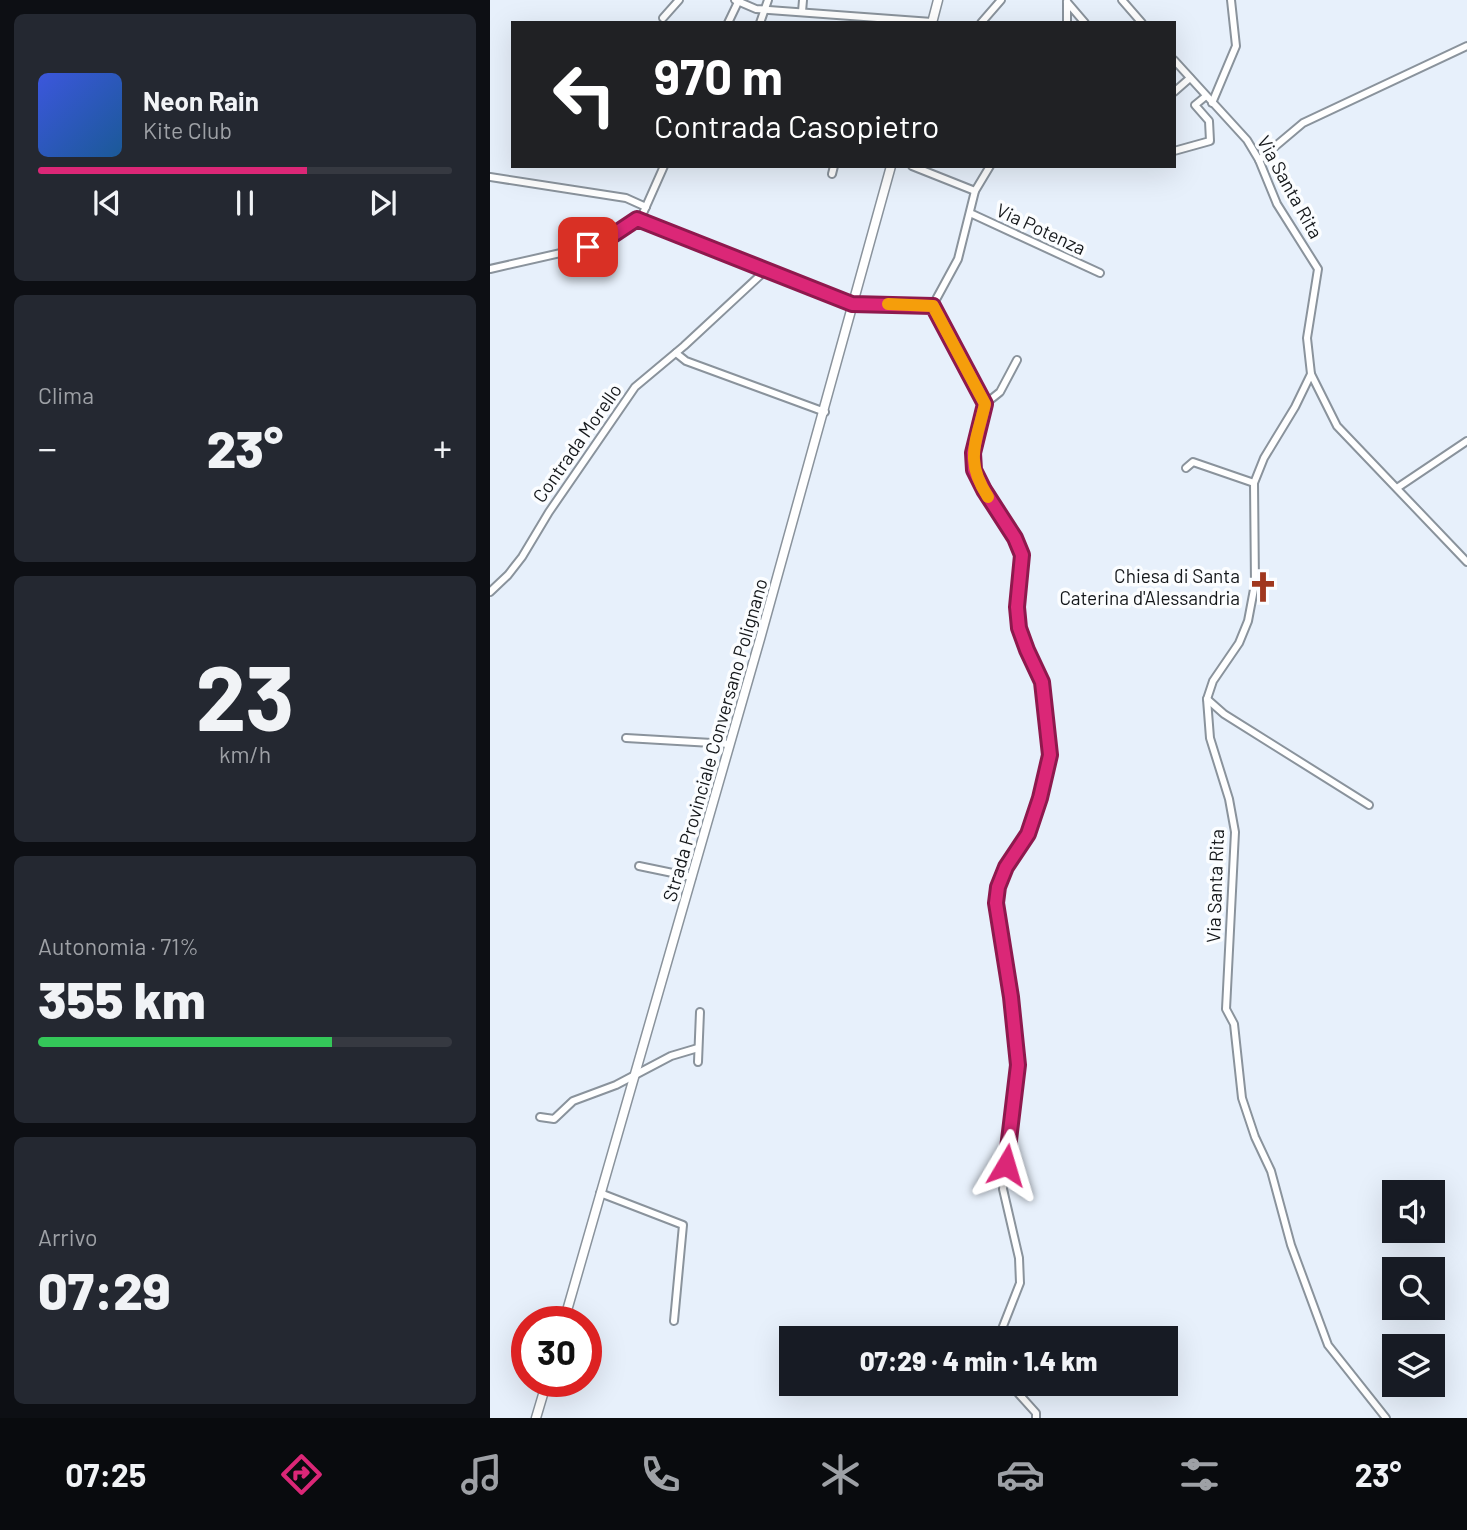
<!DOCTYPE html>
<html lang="it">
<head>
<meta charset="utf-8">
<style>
  body { margin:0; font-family:Barlow,sans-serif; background:#242831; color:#f1f3f6; height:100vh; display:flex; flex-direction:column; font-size:26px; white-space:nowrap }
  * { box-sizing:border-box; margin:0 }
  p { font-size:23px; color:#9ea1a6 }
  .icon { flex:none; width:38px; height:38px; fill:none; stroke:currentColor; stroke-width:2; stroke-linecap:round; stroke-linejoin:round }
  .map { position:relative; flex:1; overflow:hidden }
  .drawer { display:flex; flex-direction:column; gap:14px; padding:14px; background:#0d0f14; width:490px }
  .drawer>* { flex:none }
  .guide { position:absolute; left:21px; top:21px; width:665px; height:147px; border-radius:0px; box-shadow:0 7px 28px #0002; background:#202124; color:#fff; overflow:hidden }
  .tools { position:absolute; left:892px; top:1180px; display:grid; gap:14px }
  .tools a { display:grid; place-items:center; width:63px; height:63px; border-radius:0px; background:#171b24; box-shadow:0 7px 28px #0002; font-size:35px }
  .speed { position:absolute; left:21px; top:1306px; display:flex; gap:14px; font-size:35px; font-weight:700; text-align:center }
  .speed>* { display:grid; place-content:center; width:91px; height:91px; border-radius:50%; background:#171b24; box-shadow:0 7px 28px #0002; line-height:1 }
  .speed .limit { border:10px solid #d22; background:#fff; color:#111 }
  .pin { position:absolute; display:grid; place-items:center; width:60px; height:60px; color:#fff; margin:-30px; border-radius:14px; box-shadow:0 4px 10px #0006 }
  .me { position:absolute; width:77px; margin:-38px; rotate:7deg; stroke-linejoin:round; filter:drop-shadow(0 0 5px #0008) }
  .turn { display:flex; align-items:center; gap:24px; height:147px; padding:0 28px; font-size:32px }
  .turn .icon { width:91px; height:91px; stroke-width:2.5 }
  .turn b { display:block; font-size:49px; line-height:60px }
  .big { font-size:52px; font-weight:800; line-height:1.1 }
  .drawer .widget { flex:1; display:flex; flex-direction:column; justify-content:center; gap:10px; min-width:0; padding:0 24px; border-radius:10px; background:#242831 }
  .drawer .dial { align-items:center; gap:0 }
  .dial b { font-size:91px; line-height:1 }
  .song { display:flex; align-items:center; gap:21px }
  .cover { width:84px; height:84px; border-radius:10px; background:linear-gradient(135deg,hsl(230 70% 55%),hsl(210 70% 35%)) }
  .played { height:7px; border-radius:4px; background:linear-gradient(90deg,#db2777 65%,#363941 65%) }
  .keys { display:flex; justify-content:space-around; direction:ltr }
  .heat { display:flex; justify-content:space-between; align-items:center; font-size:38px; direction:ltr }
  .charge { height:10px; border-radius:5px; background:linear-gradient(90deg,#34c759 71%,#363941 0) }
  .trip { position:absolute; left:289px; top:1326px; width:399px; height:70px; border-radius:0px; background:#171b24; box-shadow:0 7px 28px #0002; font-weight:800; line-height:70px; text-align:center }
  .dock { display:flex; height:112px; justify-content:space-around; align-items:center; background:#090b0e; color:#9ea1a6 }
  .dock .icon { width:49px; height:49px }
  .dock .selected { color:#db2777 }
  .dock b { font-size:32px; color:#f1f3f6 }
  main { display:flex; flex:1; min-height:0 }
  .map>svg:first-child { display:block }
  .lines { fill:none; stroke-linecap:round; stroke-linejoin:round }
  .minor-casing { stroke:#8a939c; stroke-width:10 }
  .major-casing { stroke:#8a939c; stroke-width:11 }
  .minor { stroke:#fff; stroke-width:6 }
  .major { stroke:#fff; stroke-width:8 }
  .route-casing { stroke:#8e194d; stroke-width:18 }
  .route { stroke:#db2777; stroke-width:12 }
  .slow { stroke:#f59e0b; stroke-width:12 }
  .labels { text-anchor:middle; stroke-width:7; stroke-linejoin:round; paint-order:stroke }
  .street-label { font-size:19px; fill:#15181b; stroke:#fbfdff }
  .poi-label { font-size:19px; fill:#15181b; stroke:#fbfdff; text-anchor:end }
</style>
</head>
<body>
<main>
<section class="drawer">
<div class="widget">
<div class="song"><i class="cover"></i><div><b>Neon Rain</b><p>Kite Club</p></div></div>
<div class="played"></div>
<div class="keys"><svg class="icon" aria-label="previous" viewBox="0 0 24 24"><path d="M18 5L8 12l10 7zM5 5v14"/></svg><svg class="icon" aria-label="pause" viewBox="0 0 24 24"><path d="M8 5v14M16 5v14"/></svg><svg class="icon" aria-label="next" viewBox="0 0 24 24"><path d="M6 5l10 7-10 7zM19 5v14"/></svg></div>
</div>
<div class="widget"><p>Clima</p>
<div class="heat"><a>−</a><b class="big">23°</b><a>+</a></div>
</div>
<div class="widget dial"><b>23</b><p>km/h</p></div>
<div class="widget"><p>Autonomia · 71%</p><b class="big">355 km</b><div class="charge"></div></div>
<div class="widget"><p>Arrivo</p><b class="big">07:29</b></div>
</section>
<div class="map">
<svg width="977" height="1418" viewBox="0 0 977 1418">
  <rect width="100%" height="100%" fill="#e7f0fb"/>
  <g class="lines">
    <defs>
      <g id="minor">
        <path d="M 245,0 L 266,9 L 442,22"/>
        <path d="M 632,0 L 652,23"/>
        <path d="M 577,2 L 595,23"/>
        <path d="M 312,12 L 313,0"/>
        <path d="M 173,18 L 189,0"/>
        <path d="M 238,23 L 249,0"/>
        <path d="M 270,23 L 278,0"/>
        <path d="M 491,23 L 511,0"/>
        <path d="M 577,23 L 577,2"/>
        <path d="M 684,60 L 757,140 L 769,160 L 787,204 L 828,269 L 817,338 L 821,374 L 805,407 L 774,458 L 764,483 L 765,584 L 758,621 L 749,643 L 723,681 L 717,699 L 720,738 L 739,799 L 745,832 L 736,1009 L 744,1024 L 752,1098 L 765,1137 L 781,1171 L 801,1245 L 838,1345 L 896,1418"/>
        <path d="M 684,92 L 700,78"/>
        <path d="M 722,103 L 746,46 L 741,0"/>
        <path d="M 684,151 L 720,141 L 719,121 L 705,105 L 716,96"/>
        <path d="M 769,160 L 813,123 L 977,46"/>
        <path d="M 422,166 L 485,191"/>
        <path d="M 342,174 L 344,166"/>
        <path d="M 0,177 L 136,198 L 156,207"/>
        <path d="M 480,213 L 610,273"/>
        <path d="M 150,220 L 361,304 L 443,305 L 495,404 L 483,453 L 484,470 L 494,490 L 525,538 L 532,555 L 527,606 L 529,628 L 537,650 L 552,682 L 560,755 L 550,798 L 538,834 L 516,867 L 508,887 L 506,903 L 521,997 L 528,1065 L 513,1189 L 529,1258 L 530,1283 L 508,1339"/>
        <path d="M 150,220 L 174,166"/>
        <path d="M 0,269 L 106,245 L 141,221 L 150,220"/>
        <path d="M 443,305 L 468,259 L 485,191 L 500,166"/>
        <path d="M 186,353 L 196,361 L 335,412"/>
        <path d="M 821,374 L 847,426 L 977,562"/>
        <path d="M 495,404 L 510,392 L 527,360"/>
        <path d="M 696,468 L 703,462 L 764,483"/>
        <path d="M 907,488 L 977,441"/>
        <path d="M 0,592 L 18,575 L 32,557 L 59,512 L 145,387 L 194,346 L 277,269"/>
        <path d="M 717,699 L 734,714 L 879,805"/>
        <path d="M 136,738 L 239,744"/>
        <path d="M 149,866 L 202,877"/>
        <path d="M 208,1062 L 210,1012"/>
        <path d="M 50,1117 L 64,1119 L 83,1101 L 126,1085 L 181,1056 L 208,1048"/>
        <path d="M 110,1193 L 193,1225 L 184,1321"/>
        <path d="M 520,1384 L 546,1413 L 546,1418"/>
      </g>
      <g id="major">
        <path d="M 442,23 L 448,0"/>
        <path d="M 74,1321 L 270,639 L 401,166"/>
        <path d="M 46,1418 L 57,1381"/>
      </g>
    </defs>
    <!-- minor casing -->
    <use href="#minor" class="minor-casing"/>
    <!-- major casing -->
    <use href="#major" class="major-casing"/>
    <!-- minor -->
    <use href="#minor" class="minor"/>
    <!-- major -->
    <use href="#major" class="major"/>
  </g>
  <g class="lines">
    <defs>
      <path id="route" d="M 98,247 L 114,241 L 147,219 L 362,304 L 443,306 L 495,404 L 483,453 L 484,470 L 494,490 L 525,538 L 532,555 L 527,607 L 529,628 L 537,650 L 552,682 L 560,755 L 550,798 L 538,834 L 516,867 L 508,887 L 506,903 L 521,997 L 528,1065 L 516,1165"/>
    </defs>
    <!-- route casing -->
    <use href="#route" class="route-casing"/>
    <!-- route -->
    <use href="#route" class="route"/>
    <!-- slow -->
    <path class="slow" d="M 398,304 L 443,306 L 495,404 C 486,443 474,460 498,497"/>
  </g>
  <!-- icons -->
  <defs>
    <symbol id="church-bare" viewBox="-9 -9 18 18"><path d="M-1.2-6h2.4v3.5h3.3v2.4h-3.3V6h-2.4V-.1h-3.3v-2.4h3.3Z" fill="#a0371e" stroke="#fbfdff" stroke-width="2.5" paint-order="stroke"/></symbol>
  </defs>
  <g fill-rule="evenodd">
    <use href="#church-bare" x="751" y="565" width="44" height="44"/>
  </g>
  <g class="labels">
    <!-- street labels -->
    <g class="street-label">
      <text transform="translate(800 187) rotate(61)" y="7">Via Santa Rita</text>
      <text transform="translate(551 229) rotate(25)" y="7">Via Potenza</text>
      <text transform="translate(87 443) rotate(-55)" y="7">Contrada Morello</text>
      <text transform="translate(225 740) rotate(-74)" y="7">Strada Provinciale Conversano Polignano</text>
      <text transform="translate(725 886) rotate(-88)" y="7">Via Santa Rita</text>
    </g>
    <!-- poi labels -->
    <g class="poi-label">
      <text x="750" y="583">Chiesa di Santa<tspan x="750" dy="22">Caterina d'Alessandria</tspan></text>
    </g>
  </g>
</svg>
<div class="tools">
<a><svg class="icon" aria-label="sound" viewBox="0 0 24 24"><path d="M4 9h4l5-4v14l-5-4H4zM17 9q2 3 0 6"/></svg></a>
<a><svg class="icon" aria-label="search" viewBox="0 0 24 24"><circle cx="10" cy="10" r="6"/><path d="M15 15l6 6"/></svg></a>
<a><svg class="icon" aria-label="layers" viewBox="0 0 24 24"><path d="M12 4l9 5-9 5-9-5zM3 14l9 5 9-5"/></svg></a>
</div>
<div class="speed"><div class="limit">30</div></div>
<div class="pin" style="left:98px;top:247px;background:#d93025"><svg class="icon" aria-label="arrive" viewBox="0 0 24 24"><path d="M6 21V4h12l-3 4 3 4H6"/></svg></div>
<svg class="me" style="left:516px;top:1165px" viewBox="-20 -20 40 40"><path d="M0-17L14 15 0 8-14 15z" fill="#db2777" stroke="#fff" stroke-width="4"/></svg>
<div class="trip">07:29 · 4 min · 1.4 km</div>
<div class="guide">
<div class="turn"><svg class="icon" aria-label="left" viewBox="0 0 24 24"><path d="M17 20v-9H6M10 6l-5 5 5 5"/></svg><div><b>970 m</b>Contrada Casopietro</div></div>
</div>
</div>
</main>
<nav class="dock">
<b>07:25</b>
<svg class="icon selected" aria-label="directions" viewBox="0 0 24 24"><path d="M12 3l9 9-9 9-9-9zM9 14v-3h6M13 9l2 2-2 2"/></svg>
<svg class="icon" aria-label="music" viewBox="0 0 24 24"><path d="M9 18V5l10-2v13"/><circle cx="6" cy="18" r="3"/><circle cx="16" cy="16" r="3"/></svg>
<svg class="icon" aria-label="phone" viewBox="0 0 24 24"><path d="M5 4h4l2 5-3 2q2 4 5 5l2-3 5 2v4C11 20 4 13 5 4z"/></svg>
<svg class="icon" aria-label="climate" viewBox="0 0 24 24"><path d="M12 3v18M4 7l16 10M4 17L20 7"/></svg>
<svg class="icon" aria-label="car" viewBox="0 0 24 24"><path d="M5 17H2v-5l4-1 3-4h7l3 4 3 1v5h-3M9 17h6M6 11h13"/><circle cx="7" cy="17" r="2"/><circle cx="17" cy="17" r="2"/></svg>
<svg class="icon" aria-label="filters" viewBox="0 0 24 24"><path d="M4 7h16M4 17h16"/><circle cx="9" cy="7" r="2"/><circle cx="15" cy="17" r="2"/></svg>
<b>23°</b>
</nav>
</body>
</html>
